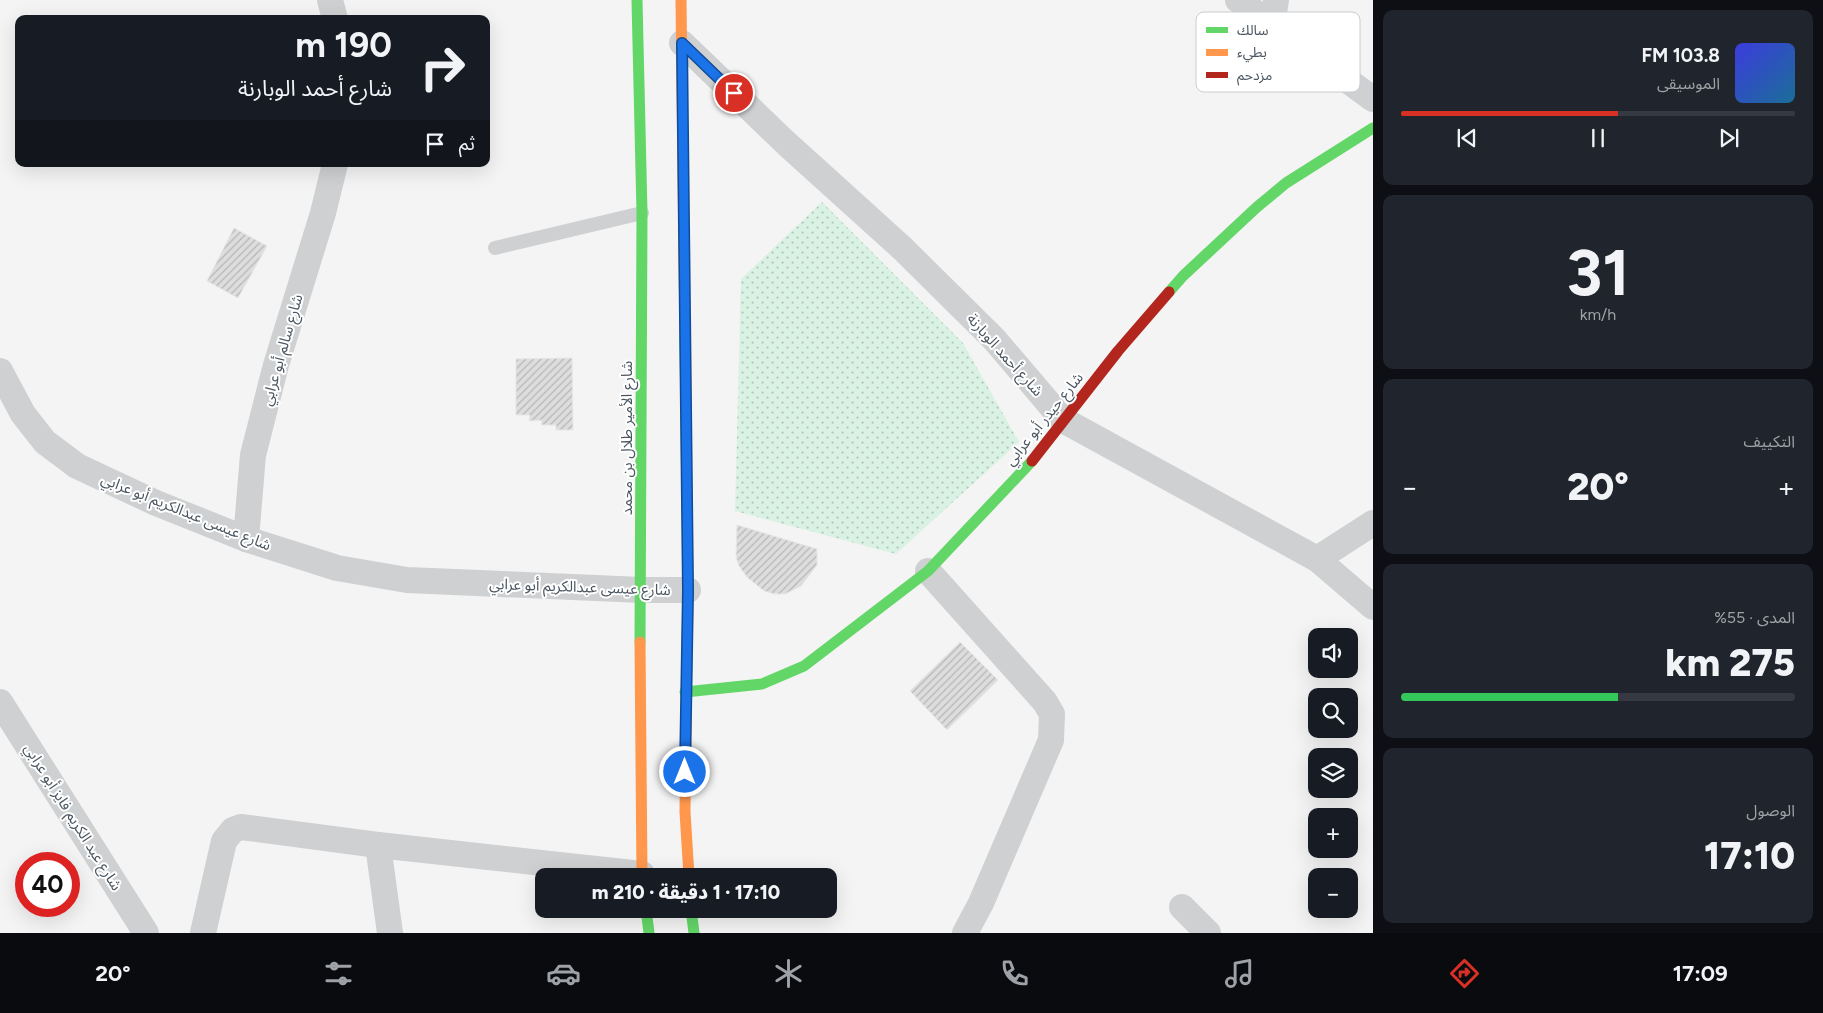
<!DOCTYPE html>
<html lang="ar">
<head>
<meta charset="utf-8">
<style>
  body { margin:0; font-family:Figtree,"Noto Sans Arabic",sans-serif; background:#20242c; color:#f1f3f6; direction:rtl; height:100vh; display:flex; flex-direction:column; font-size:19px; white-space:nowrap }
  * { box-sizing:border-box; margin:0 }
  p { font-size:16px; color:#9ea1a6 }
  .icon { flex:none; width:28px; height:28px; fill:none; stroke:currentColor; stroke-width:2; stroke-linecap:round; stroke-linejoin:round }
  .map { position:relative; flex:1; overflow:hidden; direction:ltr }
  .panel { display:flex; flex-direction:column; gap:10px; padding:10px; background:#0d0f14; width:450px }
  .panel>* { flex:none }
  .top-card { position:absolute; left:15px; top:15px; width:475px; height:152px; border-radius:10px; box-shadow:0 5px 20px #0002; direction:rtl; background:#171b24; color:#f1f3f6; overflow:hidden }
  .tools { position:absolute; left:1308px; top:628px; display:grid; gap:10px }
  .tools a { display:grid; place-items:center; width:50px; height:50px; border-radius:10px; background:#171b24; box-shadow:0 5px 20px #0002; font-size:25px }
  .speed { position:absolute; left:15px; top:852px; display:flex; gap:10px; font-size:25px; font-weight:700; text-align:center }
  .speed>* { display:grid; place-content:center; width:65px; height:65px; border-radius:50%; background:#171b24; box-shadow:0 5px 20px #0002; line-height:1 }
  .speed .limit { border:8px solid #d22; background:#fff; color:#111 }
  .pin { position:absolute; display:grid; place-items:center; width:42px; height:42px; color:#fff; margin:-21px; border:2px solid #fff; border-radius:50%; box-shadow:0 1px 5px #0007 }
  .me { position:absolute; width:55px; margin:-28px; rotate:0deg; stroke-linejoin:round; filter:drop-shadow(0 0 4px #0008) }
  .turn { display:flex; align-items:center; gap:18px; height:105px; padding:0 15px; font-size:22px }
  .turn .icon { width:65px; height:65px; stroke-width:2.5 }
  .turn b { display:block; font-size:35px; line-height:42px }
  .then { display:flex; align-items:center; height:48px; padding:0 15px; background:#0003; gap:10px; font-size:19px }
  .big { font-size:38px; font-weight:800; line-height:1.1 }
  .panel .widget { flex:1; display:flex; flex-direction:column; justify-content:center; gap:8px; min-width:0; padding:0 18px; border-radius:10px; background:#20242c }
  .panel .dial { align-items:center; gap:0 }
  .dial b { font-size:65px; line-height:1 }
  .song { display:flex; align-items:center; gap:15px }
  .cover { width:60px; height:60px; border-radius:8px; background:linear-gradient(135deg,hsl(240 70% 55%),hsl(200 70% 35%)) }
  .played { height:5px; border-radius:2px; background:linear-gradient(90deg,#d93025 55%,#363941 55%) }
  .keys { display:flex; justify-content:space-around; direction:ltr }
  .heat { display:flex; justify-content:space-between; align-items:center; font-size:28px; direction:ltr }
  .charge { height:8px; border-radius:4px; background:linear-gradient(90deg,#34c759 55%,#363941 0) }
  .trip { position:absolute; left:535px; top:868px; width:302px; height:50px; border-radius:10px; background:#171b24; box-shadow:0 5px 20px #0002; font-weight:800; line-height:50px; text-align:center; direction:rtl }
  .menu { display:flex; height:80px; justify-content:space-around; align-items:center; background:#090b0e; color:#9ea1a6 }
  .menu .icon { width:35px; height:35px }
  .menu .selected { color:#d93025 }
  .menu b { font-size:22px; color:#f1f3f6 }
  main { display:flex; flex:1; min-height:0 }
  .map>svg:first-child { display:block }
  .park { fill:url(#park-dots) }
  .building { fill:url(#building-hatch); stroke:#e5e6e7 }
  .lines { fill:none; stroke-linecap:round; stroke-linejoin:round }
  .lane { stroke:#ced0d2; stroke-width:14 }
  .street { stroke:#ced0d2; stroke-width:26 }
  .fast { stroke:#63d668; stroke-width:11 }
  .slow { stroke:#ff974d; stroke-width:11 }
  .jam { stroke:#b3261e; stroke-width:11 }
  .route-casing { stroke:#114b97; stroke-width:12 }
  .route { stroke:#1a73e8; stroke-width:9 }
  .labels { text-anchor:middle; stroke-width:4; stroke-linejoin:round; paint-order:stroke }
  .street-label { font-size:15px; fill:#4a5661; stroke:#fff }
  .key { fill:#fff; stroke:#c9ccd0; stroke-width:1 }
  .key-label { font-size:14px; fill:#4a5661 }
</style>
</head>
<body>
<main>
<section class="panel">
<div class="widget">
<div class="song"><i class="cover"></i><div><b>103.8 FM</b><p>الموسيقى</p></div></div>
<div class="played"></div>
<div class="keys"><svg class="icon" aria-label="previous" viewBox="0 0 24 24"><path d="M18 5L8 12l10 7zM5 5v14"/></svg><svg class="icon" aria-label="pause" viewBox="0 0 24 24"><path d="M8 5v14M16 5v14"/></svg><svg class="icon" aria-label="next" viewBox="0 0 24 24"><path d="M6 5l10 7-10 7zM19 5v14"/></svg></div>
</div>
<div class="widget dial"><b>31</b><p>km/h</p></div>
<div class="widget"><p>التكييف</p>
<div class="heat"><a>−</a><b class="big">20°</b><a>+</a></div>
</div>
<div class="widget"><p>المدى · 55%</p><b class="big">275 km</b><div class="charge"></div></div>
<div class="widget"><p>الوصول</p><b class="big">17:10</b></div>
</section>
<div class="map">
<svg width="1373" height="933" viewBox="0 0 1373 933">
  <defs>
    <pattern id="park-dots" width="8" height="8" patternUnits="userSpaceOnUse" patternTransform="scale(1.25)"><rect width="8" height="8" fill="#d9f2e3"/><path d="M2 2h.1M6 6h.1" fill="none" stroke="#b2c7bb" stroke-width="1.8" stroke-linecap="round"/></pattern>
    <pattern id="building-hatch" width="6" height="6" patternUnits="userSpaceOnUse" patternTransform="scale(1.25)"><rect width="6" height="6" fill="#ddddde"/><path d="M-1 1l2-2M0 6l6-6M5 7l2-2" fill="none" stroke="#b5b6b7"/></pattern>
  </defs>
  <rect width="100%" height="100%" fill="#f4f4f4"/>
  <!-- park -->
  <path class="park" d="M 822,202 L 963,343 L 1019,442 L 896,554 L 735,511 L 741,279 Z"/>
  <!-- building -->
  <g class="building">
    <path d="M 234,228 L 267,246 L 238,298 L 207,281 Z"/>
    <path d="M 572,358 L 573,430 L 556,430 L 556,425 L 542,425 L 541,420 L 529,421 L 530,415 L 516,415 L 516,359 Z"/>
    <path d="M 737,525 L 817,549 L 817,565 L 801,586 L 785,594 L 775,594 L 764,591 L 747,577 L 739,566 L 736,557 Z"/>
    <path d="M 960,642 L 998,680 L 947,730 L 910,691 Z"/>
  </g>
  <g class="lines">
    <!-- lane -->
    <path class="lane" d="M 495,248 L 642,213"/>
    <!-- street -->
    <g class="street">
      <path d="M 330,0 L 335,19"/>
      <path d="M 1238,0 L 1373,99"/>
      <path d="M 1272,26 L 1276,0"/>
      <path d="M 682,43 L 787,144 L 902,248 L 994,339 L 1063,420 L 1317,559 L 1373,607"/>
      <path d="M 0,371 L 23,414 L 45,442 L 77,466 L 156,503 L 246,539 L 337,568 L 407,580 L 642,590 L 688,590"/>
      <path d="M 246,539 L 253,455 L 276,365 L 323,213 L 335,164"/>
      <path d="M 1317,559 L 1373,523"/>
      <path d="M 928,571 L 1045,702 L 1052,714 L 1051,740 L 981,903 L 965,933"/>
      <path d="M 0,702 L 146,933"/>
      <path d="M 378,845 L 390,933"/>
      <path d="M 1182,907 L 1208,933"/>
      <path d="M 203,933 L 224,841 L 233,830 L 241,827 L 378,845 L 642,874"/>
    </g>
    <!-- fast -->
    <g class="fast">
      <path d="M 637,0 L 642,213 L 640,642"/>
      <path d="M 1169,292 L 1183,276 L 1257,207 L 1286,183 L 1373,128"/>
      <path d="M 685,337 L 688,590 L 686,717"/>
      <path d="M 685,692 L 762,684 L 804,666 L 928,571 L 1032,461"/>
      <path d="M 646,909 L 649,933"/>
      <path d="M 691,909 L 694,933"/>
    </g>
    <!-- slow -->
    <g class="slow">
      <path d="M 681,0 L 685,337"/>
      <path d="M 640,642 L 642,876"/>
      <path d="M 686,717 L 685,812 L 689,876"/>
    </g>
    <!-- jam -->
    <path class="jam" d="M 1032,461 L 1118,351 L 1169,292"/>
  </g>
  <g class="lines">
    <defs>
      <path id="route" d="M 685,772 L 688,590 L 682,43 L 734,93"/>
    </defs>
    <!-- route casing -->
    <use href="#route" class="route-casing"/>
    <!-- route -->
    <use href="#route" class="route"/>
  </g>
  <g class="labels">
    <!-- street labels -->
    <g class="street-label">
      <text transform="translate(282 350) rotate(-74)" y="5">شارع سالم أبو عرابي</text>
      <text transform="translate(1005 355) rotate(48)" y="5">شارع أحمد الوبارنة</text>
      <text transform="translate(1044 419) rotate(-51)" y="5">شارع حيدر أبو عرابي</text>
      <text transform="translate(627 438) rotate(-90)" y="5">شارع الأمير طلال بن محمد</text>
      <text transform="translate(186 512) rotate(22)" y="5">شارع عيسى عبدالكريم أبو عرابي</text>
      <text transform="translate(580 587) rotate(2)" y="5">شارع عيسى عبدالكريم أبو عرابي</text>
      <text transform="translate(73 817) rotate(58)" y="5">شارع عبد الكريم فايز أبو عرابي</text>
    </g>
  </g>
  <!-- legend -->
  <rect x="1196" y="12" width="164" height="80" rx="8" class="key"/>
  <rect x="1206" y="27" width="22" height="6" fill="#63d668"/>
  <rect x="1206" y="49" width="22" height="7" fill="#ff974d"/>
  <rect x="1206" y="72" width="22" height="6" fill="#b3261e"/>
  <g class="key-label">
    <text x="1237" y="35">سالك</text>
    <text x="1237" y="57">بطيء</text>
    <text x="1237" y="80">مزدحم</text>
  </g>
</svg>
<div class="tools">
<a><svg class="icon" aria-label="sound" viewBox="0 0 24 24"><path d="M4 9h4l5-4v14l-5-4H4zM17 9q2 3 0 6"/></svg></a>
<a><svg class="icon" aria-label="search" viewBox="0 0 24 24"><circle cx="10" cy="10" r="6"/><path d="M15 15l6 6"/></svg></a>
<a><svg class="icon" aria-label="layers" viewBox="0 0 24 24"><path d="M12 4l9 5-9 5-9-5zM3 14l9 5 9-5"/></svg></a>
<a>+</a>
<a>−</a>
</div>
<div class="speed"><div class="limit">40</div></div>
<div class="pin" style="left:734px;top:93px;background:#d93025"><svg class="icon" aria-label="arrive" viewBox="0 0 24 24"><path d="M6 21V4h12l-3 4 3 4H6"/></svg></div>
<svg class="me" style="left:685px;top:772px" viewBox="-20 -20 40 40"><circle r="17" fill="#1a73e8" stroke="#fff" stroke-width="3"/><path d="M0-11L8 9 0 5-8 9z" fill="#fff"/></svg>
<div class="trip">17:10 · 1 دقيقة · 210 m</div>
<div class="top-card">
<div class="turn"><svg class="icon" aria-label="right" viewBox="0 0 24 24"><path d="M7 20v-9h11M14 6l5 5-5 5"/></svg><div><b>190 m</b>شارع أحمد الوبارنة</div></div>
<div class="then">ثم<svg class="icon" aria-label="arrive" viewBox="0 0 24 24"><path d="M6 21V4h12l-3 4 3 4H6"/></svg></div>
</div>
</div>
</main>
<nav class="menu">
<b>17:09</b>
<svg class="icon selected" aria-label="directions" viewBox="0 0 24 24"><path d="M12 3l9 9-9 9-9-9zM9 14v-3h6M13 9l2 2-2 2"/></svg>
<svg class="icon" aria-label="music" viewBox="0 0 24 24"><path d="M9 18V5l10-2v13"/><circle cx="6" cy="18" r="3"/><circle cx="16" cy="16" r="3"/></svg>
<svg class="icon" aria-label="phone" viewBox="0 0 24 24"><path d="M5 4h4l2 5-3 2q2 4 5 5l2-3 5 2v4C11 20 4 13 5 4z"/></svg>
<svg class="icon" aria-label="climate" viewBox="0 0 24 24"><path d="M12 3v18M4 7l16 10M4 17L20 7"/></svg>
<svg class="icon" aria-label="car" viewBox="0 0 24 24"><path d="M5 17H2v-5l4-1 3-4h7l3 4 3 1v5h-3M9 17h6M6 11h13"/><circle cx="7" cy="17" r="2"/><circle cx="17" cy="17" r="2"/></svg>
<svg class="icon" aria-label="filters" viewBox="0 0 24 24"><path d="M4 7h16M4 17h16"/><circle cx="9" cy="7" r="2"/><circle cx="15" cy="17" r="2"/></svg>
<b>20°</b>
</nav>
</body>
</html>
